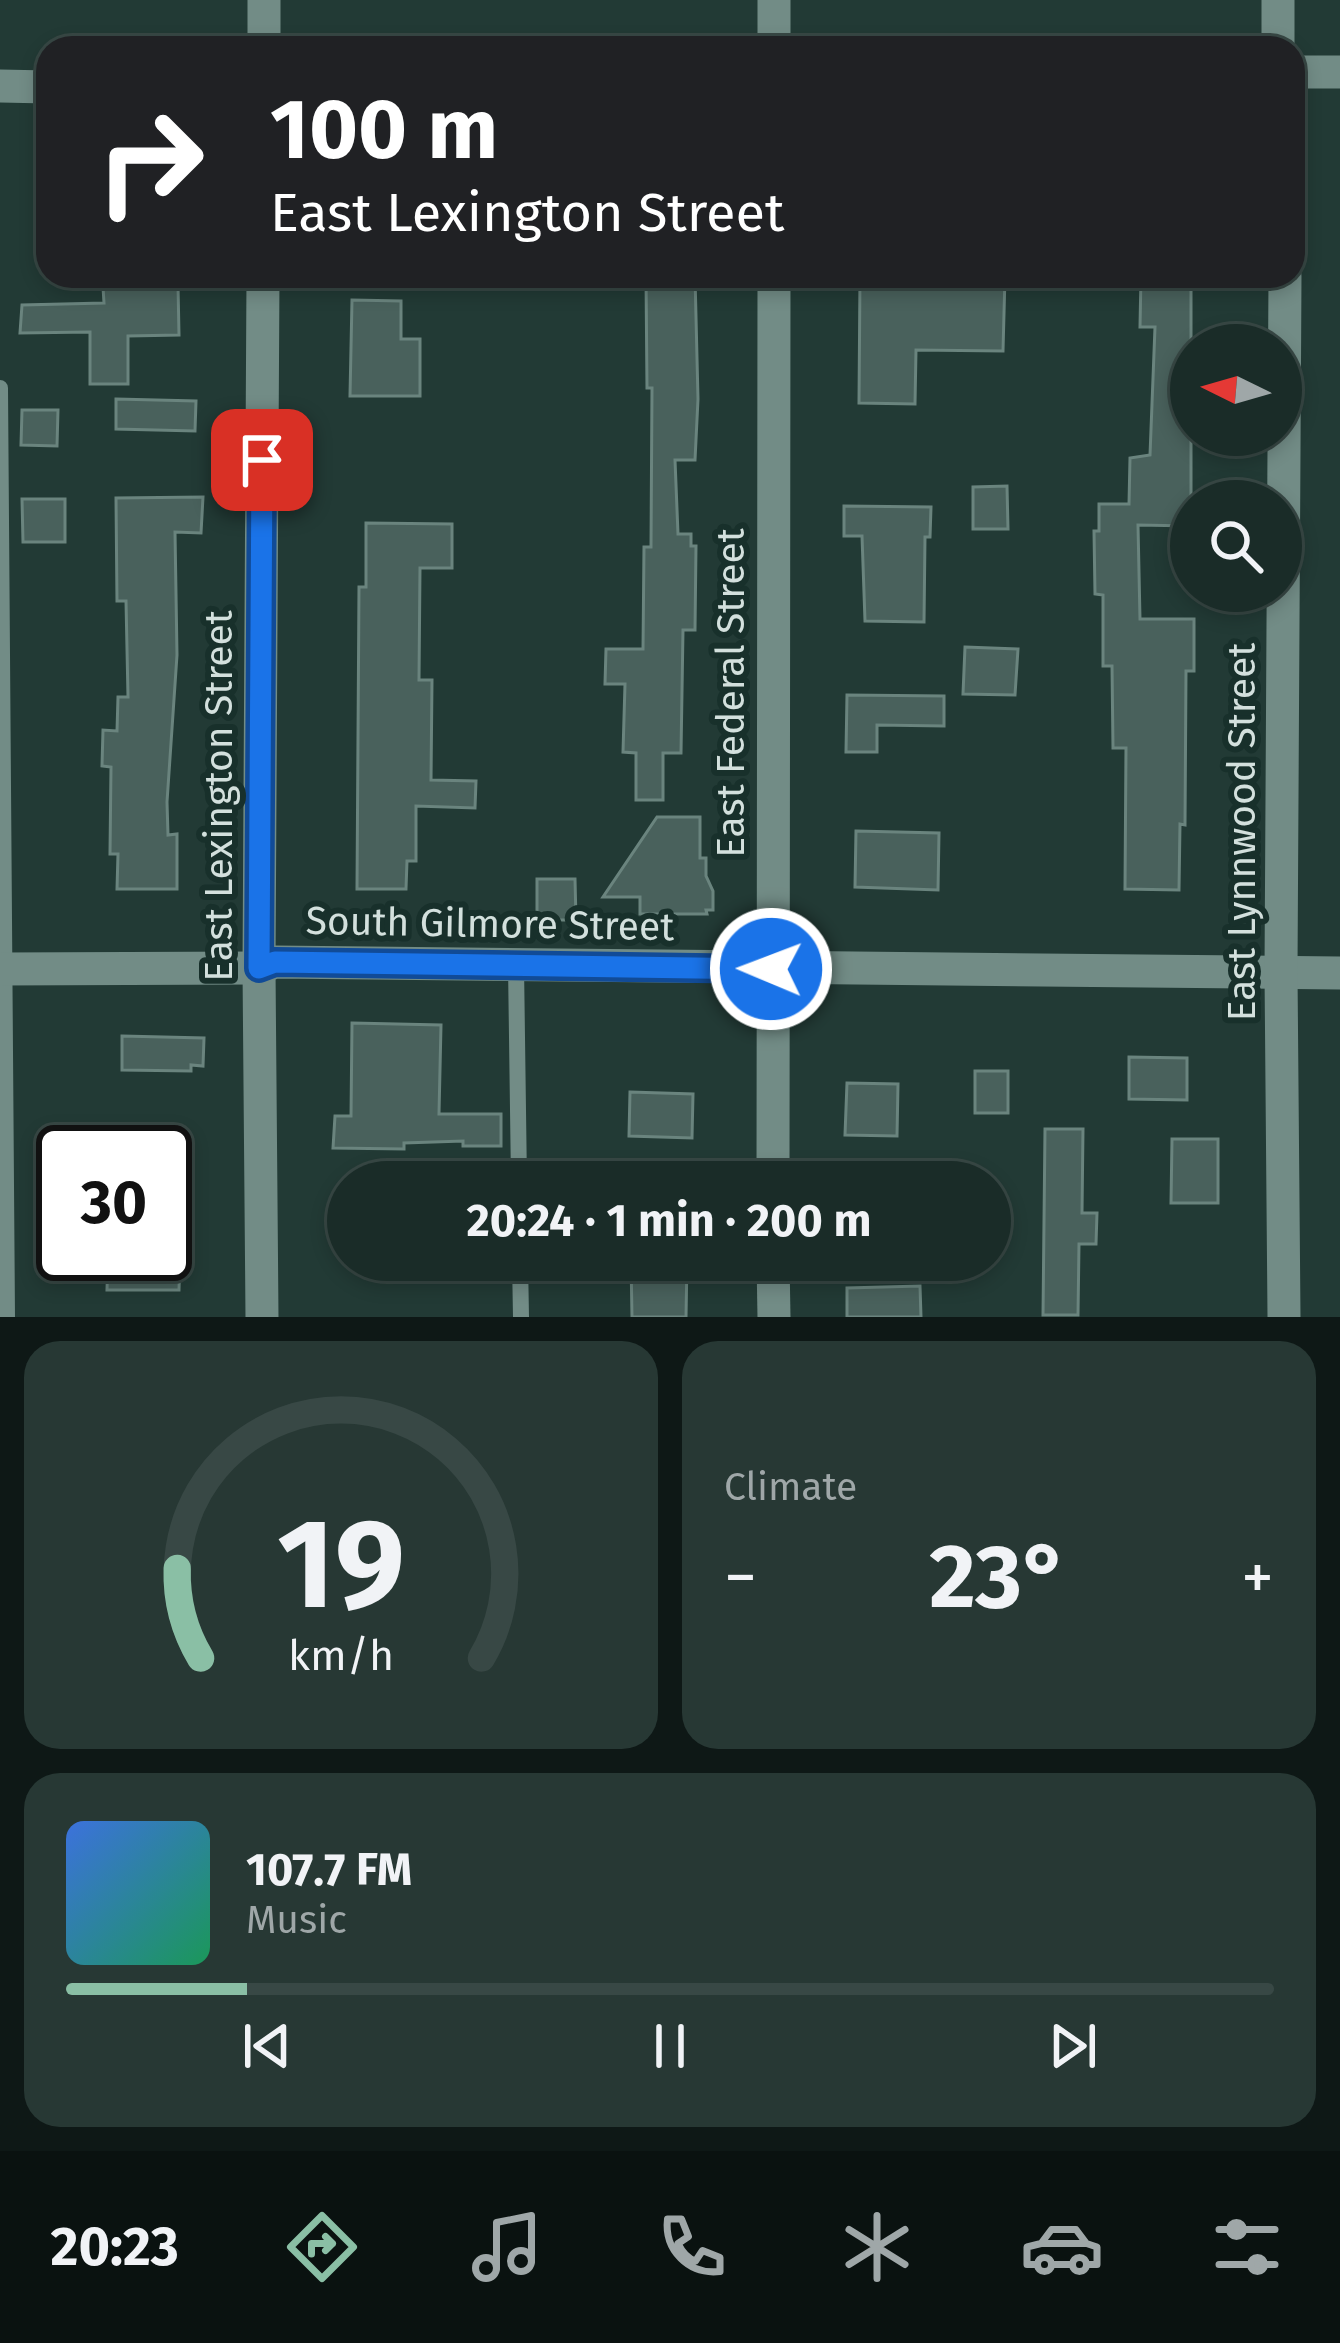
<!DOCTYPE html>
<html lang="en">
<head>
<meta charset="utf-8">
<style>
  body { margin:0; font-family:"Fira Sans",sans-serif; background:#273834; color:#f1f3f6; height:100vh; display:flex; flex-direction:column; font-size:45px; white-space:nowrap }
  * { box-sizing:border-box; margin:0 }
  p { font-size:39px; color:#9fa7a8 }
  .icon { flex:none; width:66px; height:66px; fill:none; stroke:currentColor; stroke-width:2; stroke-linecap:round; stroke-linejoin:round }
  .map { position:relative; height:1317px; overflow:hidden }
  .panel { display:flex; flex-direction:column; gap:24px; padding:24px; background:#0e1816; flex:1 }
  .panel>* { flex:none }
  .guide { position:absolute; left:36px; top:36px; width:1269px; height:252px; border-radius:36px; box-shadow:0 6px 18px #0003,0 0 0 3px #384845; background:#202124; color:#fff; overflow:hidden }
  .needle { width:78px; rotate:275deg }
  .controls { position:absolute; left:1170px; top:324px; display:grid; gap:24px }
  .controls a { display:grid; place-items:center; width:132px; height:132px; border-radius:50%; background:#1a2c28; box-shadow:0 6px 18px #0003,0 0 0 3px #384845; font-size:60px }
  .speed { position:absolute; left:36px; top:1125px; display:flex; gap:24px; font-size:60px; font-weight:700; text-align:center }
  .speed>* { display:grid; place-content:center; width:156px; height:156px; border-radius:50%; background:#1a2c28; box-shadow:0 6px 18px #0003,0 0 0 3px #384845; line-height:1 }
  .speed .limit { border:6px solid #111; border-radius:18px; background:#fff; color:#111 }
  .pin { position:absolute; display:grid; place-items:center; width:102px; height:102px; color:#fff; margin:-51px; border-radius:24px; box-shadow:0 6px 18px #0006 }
  .me { position:absolute; width:132px; margin:-66px; rotate:271deg; stroke-linejoin:round; filter:drop-shadow(0 0 9px #0008) }
  .turn { display:flex; align-items:center; gap:42px; height:252px; padding:0 36px; font-size:54px }
  .turn .icon { width:156px; height:156px; stroke-width:2.5 }
  .turn b { display:block; font-size:84px; line-height:102px }
  .big { font-size:90px; font-weight:700; line-height:1.1 }
  .panel .card { flex:1; display:flex; flex-direction:column; justify-content:center; gap:18px; min-width:0; padding:0 42px; border-radius:36px; background:#273834 }
  .panel .dial { align-items:center; gap:0 }
  .dial svg { height:312px; overflow:visible; fill:none; stroke:#384845; stroke-width:7; stroke-linecap:round; text-anchor:middle }
  .dial text { fill:#f1f3f6; stroke:none }
  .song { display:flex; align-items:center; gap:36px }
  .cover { width:144px; height:144px; border-radius:18px; background:linear-gradient(135deg,hsl(220 70% 55%),hsl(150 70% 35%)) }
  .played { height:12px; border-radius:6px; background:linear-gradient(90deg,#8abfa5 15%,#384845 15%) }
  .keys { display:flex; justify-content:space-around; direction:ltr }
  .heat { display:flex; justify-content:space-between; align-items:center; font-size:66px; direction:ltr }
  .panel .tiles { flex:1; display:grid; gap:24px; grid-template-columns:1fr 1fr }
  .card:last-child { grid-column:span 2 }
  .trip { position:absolute; left:327px; top:1161px; width:684px; height:120px; border-radius:60px; background:#1a2c28; box-shadow:0 6px 18px #0003,0 0 0 3px #384845; font-weight:700; line-height:120px; text-align:center }
  .tabs { display:flex; height:192px; justify-content:space-around; align-items:center; background:#0a1210; color:#9fa7a8 }
  .tabs .icon { width:84px; height:84px }
  .tabs .selected { color:#8abfa5 }
  .tabs b { font-size:54px; color:#f1f3f6 }
  .map>svg:first-child { display:block }
  .building { fill:#49615c; stroke:#6a847e; stroke-width:3 }
  .lines { fill:none; stroke-linecap:round; stroke-linejoin:round }
  .lane { stroke:#728c86; stroke-width:16 }
  .street { stroke:#728c86; stroke-width:33 }
  .route-casing { stroke:#114b97; stroke-width:30 }
  .route { stroke:#1a73e8; stroke-width:21 }
  .labels { text-anchor:middle; stroke-width:12; stroke-linejoin:round; paint-order:stroke }
  .street-label { font-size:39px; fill:#d3e0dd; stroke:#18302b }
</style>
</head>
<body>
<div class="map">
<svg width="1340" height="1317" viewBox="0 0 1340 1317">
  <rect width="100%" height="100%" fill="#223a35"/>
  <!-- building -->
  <g class="building">
    <path d="M 646,276 L 695,276 L 698,399 L 695,460 L 675,460 L 678,534 L 691,534 L 691,546 L 696,546 L 695,630 L 683,630 L 681,753 L 663,753 L 663,800 L 636,800 L 636,753 L 623,752 L 625,684 L 605,684 L 606,649 L 643,649 L 644,547 L 651,547 L 652,388 L 647,388 Z"/>
    <path d="M 860,276 L 1005,276 L 1003,351 L 916,350 L 915,404 L 859,403 Z"/>
    <path d="M 1141,276 L 1191,277 L 1191,526 L 1138,525 L 1140,619 L 1194,619 L 1194,671 L 1186,671 L 1185,825 L 1180,824 L 1179,890 L 1125,889 L 1126,748 L 1113,748 L 1112,666 L 1103,666 L 1103,595 L 1095,594 L 1094,531 L 1099,531 L 1099,504 L 1129,504 L 1130,458 L 1150,455 L 1155,327 L 1140,327 Z"/>
    <path d="M 178,285 L 179,335 L 128,336 L 128,384 L 90,384 L 90,332 L 20,333 L 22,305 L 104,303 L 103,287 Z"/>
    <path d="M 352,300 L 401,301 L 401,339 L 420,339 L 420,396 L 350,396 Z"/>
    <path d="M 116,399 L 196,401 L 195,431 L 116,429 Z"/>
    <path d="M 22,410 L 58,410 L 57,446 L 21,445 Z"/>
    <path d="M 1007,486 L 1008,529 L 973,529 L 973,487 Z"/>
    <path d="M 203,497 L 201,533 L 175,532 L 177,655 L 167,802 L 168,835 L 177,834 L 177,889 L 117,889 L 118,854 L 110,854 L 111,767 L 102,766 L 103,730 L 117,731 L 118,697 L 128,697 L 126,601 L 117,601 L 116,498 Z"/>
    <path d="M 22,499 L 65,499 L 65,542 L 23,542 Z"/>
    <path d="M 844,506 L 931,507 L 930,537 L 925,537 L 924,622 L 865,621 L 862,536 L 844,536 Z"/>
    <path d="M 366,523 L 452,524 L 452,568 L 420,568 L 419,680 L 432,680 L 431,780 L 476,781 L 475,808 L 416,806 L 416,861 L 407,861 L 406,889 L 357,889 L 359,587 L 366,587 Z"/>
    <path d="M 965,647 L 1018,649 L 1015,695 L 963,694 Z"/>
    <path d="M 847,695 L 944,696 L 944,726 L 877,725 L 877,752 L 846,752 Z"/>
    <path d="M 657,817 L 700,817 L 700,858 L 706,858 L 706,876 L 713,891 L 713,910 L 706,910 L 707,914 L 640,914 L 640,897 L 603,897 Z"/>
    <path d="M 856,831 L 939,833 L 938,890 L 855,887 Z"/>
    <path d="M 537,879 L 575,879 L 576,920 L 537,920 Z"/>
    <path d="M 352,1023 L 441,1025 L 439,1114 L 501,1114 L 501,1146 L 463,1146 L 463,1141 L 404,1143 L 404,1149 L 333,1148 L 335,1116 L 351,1116 Z"/>
    <path d="M 122,1036 L 204,1038 L 203,1066 L 191,1065 L 191,1071 L 122,1070 Z"/>
    <path d="M 1129,1057 L 1187,1058 L 1187,1100 L 1129,1099 Z"/>
    <rect x="975" y="1071" width="33" height="42"/>
    <path d="M 847,1083 L 898,1084 L 897,1136 L 845,1135 Z"/>
    <path d="M 630,1092 L 693,1094 L 692,1138 L 629,1136 Z"/>
    <path d="M 1045,1129 L 1083,1129 L 1082,1213 L 1097,1213 L 1096,1244 L 1079,1244 L 1078,1315 L 1043,1315 Z"/>
    <path d="M 1172,1139 L 1218,1139 L 1218,1203 L 1171,1203 Z"/>
    <path d="M 108,1254 L 180,1254 L 179,1290 L 107,1290 Z"/>
    <path d="M 631,1260 L 687,1260 L 686,1317 L 632,1317 Z"/>
    <path d="M 920,1286 L 921,1317 L 847,1317 L 847,1288 Z"/>
  </g>
  <g class="lines">
    <!-- lane -->
    <g class="lane">
      <path d="M 0,388 L 7,1317"/>
      <path d="M 516,965 L 519,1182"/>
      <path d="M 520,1260 L 521,1317"/>
    </g>
    <!-- street -->
    <g class="street">
      <path d="M 264,0 L 264,48"/>
      <path d="M 774,0 L 774,48"/>
      <path d="M 1278,0 L 1278,48"/>
      <path d="M 1293,72 L 1340,72"/>
      <path d="M 0,86 L 48,87"/>
      <path d="M 0,969 L 259,968 L 275,962 L 1340,973"/>
      <path d="M 773,1182 L 774,276"/>
      <path d="M 773,1260 L 774,1317"/>
      <path d="M 262,1317 L 259,968 L 263,276"/>
      <path d="M 1284,1317 L 1281,972 L 1285,276"/>
    </g>
  </g>
  <g class="lines">
    <defs>
      <path id="route" d="M 262,460 L 259,968 L 275,962 L 771,969"/>
    </defs>
    <!-- route casing -->
    <use href="#route" class="route-casing"/>
    <!-- route -->
    <use href="#route" class="route"/>
  </g>
  <g class="labels">
    <!-- street labels -->
    <g class="street-label">
      <text transform="translate(730 693) rotate(-90)" y="14">East Federal Street</text>
      <text transform="translate(218 796) rotate(-90)" y="14">East Lexington Street</text>
      <text transform="translate(1241 832) rotate(-90)" y="14">East Lynnwood Street</text>
      <text transform="translate(490 923) rotate(1)" y="14">South Gilmore Street</text>
    </g>
  </g>
</svg>
<div class="controls">
<a><svg class="needle" viewBox="-14 -14 28 28"><path d="M0-13l5 13h-10z" fill="#e53935"/><path d="M0 13l5-13h-10z" fill="#9fa7a8"/></svg></a>
<a><svg class="icon" aria-label="search" viewBox="0 0 24 24"><circle cx="10" cy="10" r="6"/><path d="M15 15l6 6"/></svg></a>
</div>
<div class="speed"><div class="limit">30</div></div>
<div class="pin" style="left:262px;top:460px;background:#d93025"><svg class="icon" aria-label="arrive" viewBox="0 0 24 24"><path d="M6 21V4h12l-3 4 3 4H6"/></svg></div>
<svg class="me" style="left:771px;top:969px" viewBox="-20 -20 40 40"><circle r="17" fill="#1a73e8" stroke="#fff" stroke-width="3"/><path d="M0-11L8 9 0 5-8 9z" fill="#fff"/></svg>
<div class="trip">20:24 · 1 min · 200 m</div>
<div class="guide">
<div class="turn"><svg class="icon" aria-label="right" viewBox="0 0 24 24"><path d="M7 20v-9h11M14 6l5 5-5 5"/></svg><div><b>100 m</b>East Lexington Street</div></div>
</div>
</div>
<section class="panel">
<div class="tiles">
<div class="card dial"><svg viewBox="0 0 100 80">
<path d="M14 69A42 42 0 1 1 86 69"/>
<path d="M14 69A42 42 0 0 1 8 46" stroke="#8abfa5"/>
<text x="50" y="56" font-size="32" font-weight="700">19</text>
<text x="50" y="72" font-size="11">km/h</text>
</svg></div>
<div class="card"><p>Climate</p>
<div class="heat"><a>−</a><b class="big">23°</b><a>+</a></div>
</div>
<div class="card">
<div class="song"><i class="cover"></i><div><b>107.7 FM</b><p>Music</p></div></div>
<div class="played"></div>
<div class="keys"><svg class="icon" aria-label="previous" viewBox="0 0 24 24"><path d="M18 5L8 12l10 7zM5 5v14"/></svg><svg class="icon" aria-label="pause" viewBox="0 0 24 24"><path d="M8 5v14M16 5v14"/></svg><svg class="icon" aria-label="next" viewBox="0 0 24 24"><path d="M6 5l10 7-10 7zM19 5v14"/></svg></div>
</div>
</div>
</section>
<nav class="tabs">
<b>20:23</b>
<svg class="icon selected" aria-label="directions" viewBox="0 0 24 24"><path d="M12 3l9 9-9 9-9-9zM9 14v-3h6M13 9l2 2-2 2"/></svg>
<svg class="icon" aria-label="music" viewBox="0 0 24 24"><path d="M9 18V5l10-2v13"/><circle cx="6" cy="18" r="3"/><circle cx="16" cy="16" r="3"/></svg>
<svg class="icon" aria-label="phone" viewBox="0 0 24 24"><path d="M5 4h4l2 5-3 2q2 4 5 5l2-3 5 2v4C11 20 4 13 5 4z"/></svg>
<svg class="icon" aria-label="climate" viewBox="0 0 24 24"><path d="M12 3v18M4 7l16 10M4 17L20 7"/></svg>
<svg class="icon" aria-label="car" viewBox="0 0 24 24"><path d="M5 17H2v-5l4-1 3-4h7l3 4 3 1v5h-3M9 17h6M6 11h13"/><circle cx="7" cy="17" r="2"/><circle cx="17" cy="17" r="2"/></svg>
<svg class="icon" aria-label="filters" viewBox="0 0 24 24"><path d="M4 7h16M4 17h16"/><circle cx="9" cy="7" r="2"/><circle cx="15" cy="17" r="2"/></svg>
</nav>
</body>
</html>
